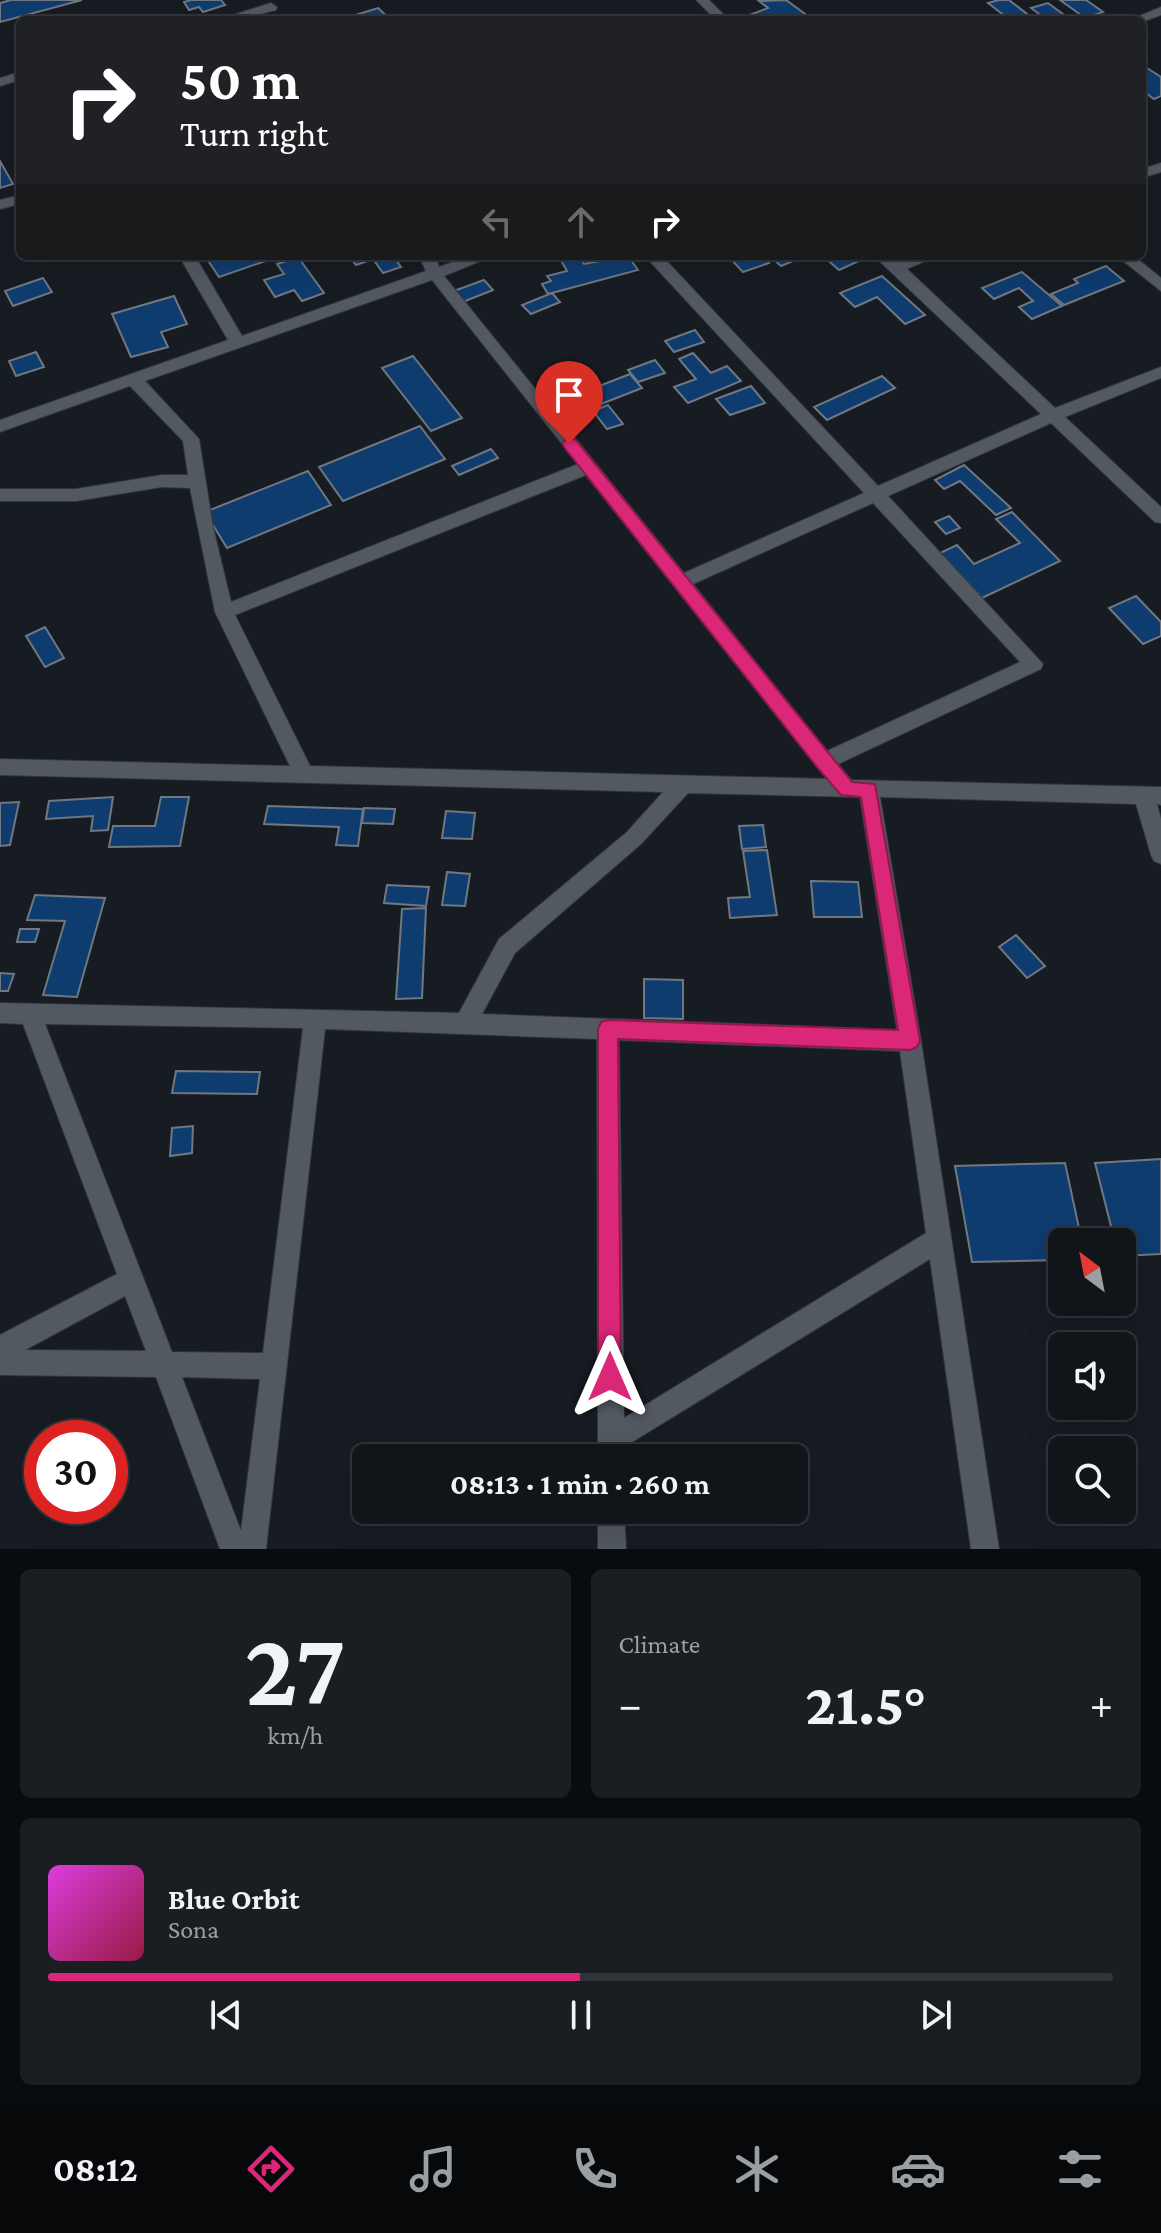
<!DOCTYPE html>
<html lang="en">
<head>
<meta charset="utf-8">
<style>
  body { margin:0; font-family:"Crimson Pro",serif; background:#1a1e23; color:#f1f3f6; height:100vh; display:flex; flex-direction:column; font-size:30px; white-space:nowrap }
  * { box-sizing:border-box; margin:0 }
  p { font-size:26px; color:#9c9fa2 }
  .icon { flex:none; width:44px; height:44px; fill:none; stroke:currentColor; stroke-width:2; stroke-linecap:round; stroke-linejoin:round }
  .map { position:relative; height:1549px; overflow:hidden }
  .side { display:flex; flex-direction:column; gap:20px; padding:20px; background:#090c0e; flex:1 }
  .side>* { flex:none }
  .hud { position:absolute; left:16px; top:16px; width:1130px; height:244px; border-radius:12px; box-shadow:0 8px 32px #0002,0 0 0 2px #303439; background:#202124; color:#fff; overflow:hidden }
  .needle { width:52px; rotate:328deg }
  .tools { position:absolute; left:1048px; top:1228px; display:grid; gap:16px }
  .tools a { display:grid; place-items:center; width:88px; height:88px; border-radius:12px; background:#11151a; box-shadow:0 8px 32px #0002,0 0 0 2px #303439; font-size:40px }
  .speed { position:absolute; left:24px; top:1420px; display:flex; gap:16px; font-size:40px; font-weight:700; text-align:center }
  .speed>* { display:grid; place-content:center; width:104px; height:104px; border-radius:50%; background:#11151a; box-shadow:0 8px 32px #0002,0 0 0 2px #303439; line-height:1 }
  .speed .limit { border:12px solid #d22; background:#fff; color:#111 }
  .pin { position:absolute; display:grid; place-items:center; width:68px; height:68px; color:#fff; margin:-82px -34px; border-radius:50% 50% 50% 0; rotate:-45deg; box-shadow:0 0 8px #0007 }
  .pin .icon { rotate:45deg }
  .me { position:absolute; width:88px; margin:-44px; rotate:0deg; stroke-linejoin:round; filter:drop-shadow(0 0 6px #0008) }
  .turn { display:flex; align-items:center; gap:28px; height:168px; padding:0 32px; font-size:36px }
  .turn .icon { width:104px; height:104px; stroke-width:2.5 }
  .turn b { display:block; font-size:56px; line-height:68px }
  .lanes { display:flex; align-items:center; height:76px; padding:0 32px; background:#0003; justify-content:center; gap:40px; direction:ltr }
  .lanes .off { opacity:.35 }
  .big { font-size:60px; font-weight:700; line-height:1.1 }
  .side .tile { flex:1; display:flex; flex-direction:column; justify-content:center; gap:12px; min-width:0; padding:0 28px; border-radius:12px; background:#1a1e23 }
  .side .dial { align-items:center; gap:0 }
  .dial b { font-size:104px; line-height:1 }
  .song { display:flex; align-items:center; gap:24px }
  .cover { width:96px; height:96px; border-radius:12px; background:linear-gradient(135deg,hsl(300 70% 55%),hsl(340 70% 35%)) }
  .played { height:8px; border-radius:4px; background:linear-gradient(90deg,#db2777 50%,#303439 50%) }
  .keys { display:flex; justify-content:space-around; direction:ltr }
  .heat { display:flex; justify-content:space-between; align-items:center; font-size:44px; direction:ltr }
  .side .tiles { flex:1; display:grid; gap:20px; grid-template-columns:1fr 1fr }
  .tile:last-child { grid-column:span 2 }
  .trip { position:absolute; left:352px; top:1444px; width:456px; height:80px; border-radius:12px; background:#11151a; box-shadow:0 8px 32px #0002,0 0 0 2px #303439; font-weight:700; line-height:80px; text-align:center }
  .dock { display:flex; height:128px; justify-content:space-around; align-items:center; background:#07080a; color:#9c9fa2 }
  .dock .icon { width:56px; height:56px }
  .dock .selected { color:#db2777 }
  .dock b { font-size:36px; color:#f1f3f6 }
  .map>svg:first-child { display:block }
  .building { fill:#0e3c6f; stroke:#717780; stroke-width:2 }
  .lines { fill:none; stroke-linecap:round; stroke-linejoin:round }
  .minor-casing { stroke:#33363b; stroke-width:2 }
  .minor { fill:#535961; fill-rule:evenodd }
  .route { fill:#db2777; stroke:#8e194d; stroke-width:2 }
</style>
</head>
<body>
<div class="map">
<svg width="1161" height="1549" viewBox="0 0 1161 1549">
  <rect width="100%" height="100%" fill="#171c23"/>
  <!-- building -->
  <g class="building">
    <path d="M 11,0 L 82,0 L 0,22 L 0,3 Z"/>
    <path d="M 191,0 L 221,0 L 225,5 L 203,12 L 199,7 L 189,10 L 184,2 Z"/>
    <path d="M 786,0 L 812,19 L 783,20 L 777,15 L 764,20 L 748,20 L 744,17 L 768,8 L 759,1 Z"/>
    <path d="M 999,0 L 1009,0 L 1035,20 L 1010,20 L 988,3 Z"/>
    <path d="M 1060,0 L 1086,0 L 1103,12 L 1085,18 Z"/>
    <path d="M 1048,3 L 1071,20 L 1047,20 L 1031,8 Z"/>
    <path d="M 378,8 L 391,20 L 339,20 Z"/>
    <path d="M 1147,68 L 1161,77 L 1161,96 L 1154,99 L 1142,90 L 1142,85 L 1146,83 L 1142,80 L 1142,70 Z"/>
    <path d="M 0,161 L 13,184 L 0,188 Z"/>
    <path d="M 205,256 L 280,256 L 219,277 Z"/>
    <path d="M 349,256 L 393,256 L 401,267 L 383,273 L 373,259 L 356,265 Z"/>
    <path d="M 579,256 L 584,264 L 628,256 L 638,270 L 548,294 L 542,284 L 551,281 L 547,276 L 567,271 L 559,257 Z"/>
    <path d="M 728,256 L 763,256 L 769,263 L 743,272 Z"/>
    <path d="M 770,256 L 802,256 L 803,257 L 781,266 Z"/>
    <path d="M 823,256 L 856,256 L 861,260 L 839,270 Z"/>
    <path d="M 298,257 L 324,293 L 302,301 L 294,290 L 275,297 L 264,280 L 284,274 L 277,264 Z"/>
    <path d="M 1106,266 L 1124,281 L 1064,305 L 1051,294 L 1078,283 L 1074,279 Z"/>
    <path d="M 1022,272 L 1062,306 L 1032,319 L 1019,307 L 1033,301 L 1019,288 L 994,299 L 982,288 Z"/>
    <path d="M 882,276 L 925,315 L 905,324 L 877,297 L 855,307 L 840,293 Z"/>
    <path d="M 43,278 L 52,292 L 13,306 L 5,291 Z"/>
    <path d="M 484,280 L 493,290 L 460,303 L 451,292 Z"/>
    <path d="M 552,293 L 560,302 L 531,314 L 522,305 Z"/>
    <path d="M 174,296 L 187,324 L 161,332 L 168,347 L 131,357 L 112,314 Z"/>
    <path d="M 695,330 L 704,342 L 674,352 L 665,341 Z"/>
    <path d="M 36,352 L 44,367 L 16,376 L 9,361 Z"/>
    <path d="M 693,353 L 711,373 L 727,366 L 741,381 L 688,403 L 674,387 L 696,379 L 679,359 Z"/>
    <path d="M 413,356 L 462,418 L 431,431 L 382,368 Z"/>
    <path d="M 655,360 L 665,373 L 638,382 L 628,370 Z"/>
    <path d="M 630,374 L 642,388 L 601,404 L 589,390 Z"/>
    <path d="M 882,376 L 895,388 L 827,420 L 814,407 Z"/>
    <path d="M 751,386 L 765,403 L 730,415 L 716,399 Z"/>
    <path d="M 608,405 L 623,424 L 607,429 L 593,411 Z"/>
    <path d="M 420,426 L 445,459 L 343,501 L 319,467 Z"/>
    <path d="M 491,449 L 498,458 L 459,475 L 452,466 Z"/>
    <path d="M 964,465 L 1011,508 L 996,515 L 960,481 L 944,489 L 935,480 Z"/>
    <path d="M 308,471 L 331,505 L 227,548 L 205,512 Z"/>
    <path d="M 1012,512 L 1060,561 L 982,598 L 940,553 L 957,545 L 974,564 L 1020,543 L 996,519 Z"/>
    <path d="M 949,516 L 960,528 L 946,534 L 935,522 Z"/>
    <path d="M 1136,596 L 1161,622 L 1161,636 L 1143,644 L 1109,608 Z"/>
    <path d="M 45,627 L 64,658 L 45,667 L 26,636 Z"/>
    <path d="M 113,797 L 108,830 L 91,831 L 93,816 L 46,819 L 49,801 Z"/>
    <path d="M 161,797 L 189,797 L 180,846 L 109,847 L 113,826 L 155,826 Z"/>
    <path d="M 19,802 L 10,845 L 0,846 L 0,803 Z"/>
    <path d="M 268,806 L 363,809 L 358,846 L 336,845 L 339,827 L 264,824 Z"/>
    <path d="M 364,808 L 395,809 L 393,824 L 362,823 Z"/>
    <path d="M 446,811 L 475,813 L 472,839 L 442,838 Z"/>
    <path d="M 763,825 L 766,847 L 742,849 L 739,826 Z"/>
    <path d="M 767,850 L 777,915 L 730,918 L 728,898 L 750,897 L 743,851 Z"/>
    <path d="M 447,872 L 470,874 L 465,906 L 442,905 Z"/>
    <path d="M 811,881 L 858,882 L 862,917 L 814,917 Z"/>
    <path d="M 387,885 L 429,887 L 426,906 L 384,903 Z"/>
    <path d="M 35,895 L 105,898 L 77,997 L 43,995 L 65,921 L 27,920 Z"/>
    <path d="M 426,908 L 422,998 L 396,999 L 402,909 Z"/>
    <path d="M 20,929 L 39,929 L 35,942 L 17,942 Z"/>
    <path d="M 1016,935 L 1045,966 L 1027,978 L 999,947 Z"/>
    <path d="M 0,973 L 14,974 L 8,991 L 0,991 Z"/>
    <path d="M 644,979 L 683,980 L 683,1019 L 644,1018 Z"/>
    <path d="M 176,1071 L 260,1072 L 257,1094 L 172,1093 Z"/>
    <path d="M 193,1126 L 192,1153 L 170,1156 L 172,1128 Z"/>
    <path d="M 1161,1159 L 1161,1254 L 1122,1256 L 1122,1242 L 1115,1242 L 1095,1163 Z"/>
    <path d="M 1065,1163 L 1082,1242 L 1062,1242 L 1062,1260 L 972,1262 L 955,1166 Z"/>
  </g>
  <g class="lines">
    <defs>
      <g id="minor">
        <path d="M 696,0 L 709,0 L 729,20 L 716,20 Z"/>
        <path d="M 271,3 L 277,7 L 276,10 L 238,20 L 217,20 Z"/>
        <path d="M 1161,7 L 1161,15 L 1142,22 L 1130,20 Z"/>
        <path d="M 20,72 L 20,80 L 0,86 L 0,78 Z"/>
        <path d="M 1161,163 L 1161,172 L 1142,178 L 1142,169 Z"/>
        <path d="M 20,195 L 20,204 L 0,209 L 0,200 Z"/>
        <path d="M 179,256 L 195,256 L 242,336 L 426,271 L 419,256 L 435,256 L 439,267 L 470,256 L 493,256 L 444,276 L 684,573 L 864,493 L 645,256 L 662,256 L 878,486 L 1041,414 L 874,256 L 891,256 L 898,262 L 914,256 L 936,256 L 907,269 L 1055,408 L 1161,367 L 1161,378 L 1065,417 L 1161,507 L 1161,523 L 1155,522 L 1051,423 L 888,496 L 1043,664 L 1041,669 L 838,764 L 851,780 L 1161,787 L 1161,805 L 1157,804 L 1161,819 L 1161,864 L 1154,861 L 1151,855 L 1136,804 L 880,797 L 921,1041 L 999,1549 L 971,1549 L 930,1259 L 624,1447 L 624,1458 L 598,1458 L 597,1039 L 325,1029 L 266,1549 L 220,1549 L 156,1377 L 0,1375 L 0,1335 L 117,1274 L 23,1024 L 0,1023 L 0,1003 L 459,1013 L 499,939 L 627,832 L 663,792 L 0,775 L 0,759 L 290,766 L 215,612 L 190,488 L 162,487 L 76,501 L 0,501 L 0,489 L 76,489 L 162,475 L 188,475 L 183,441 L 130,386 L 0,432 L 0,420 L 228,340 ZM 432,280 L 578,464 L 231,602 L 213,527 L 199,439 L 145,381 ZM 586,475 L 827,779 L 310,766 L 235,615 ZM 873,503 L 1020,662 L 827,751 L 693,584 ZM 688,793 L 860,797 L 897,1030 L 482,1014 L 515,953 L 641,844 ZM 45,1024 L 303,1028 L 263,1353 L 172,1352 ZM 619,1040 L 900,1051 L 926,1233 L 624,1418 ZM 125,1296 L 146,1351 L 25,1350 ZM 182,1377 L 260,1379 L 241,1531 Z"/>
        <path d="M 1117,256 L 1134,256 L 1161,278 L 1161,291 Z"/>
        <path d="M 598,1510 L 624,1510 L 626,1549 L 598,1549 Z"/>
      </g>
    </defs>
    <!-- minor casing -->
    <use href="#minor" class="minor-casing"/>
    <!-- minor -->
    <use href="#minor" class="minor"/>
  </g>
  <!-- route -->
  <path class="route" d="M 569,438 L 575,439 L 852,782 L 875,784 L 920,1041 L 917,1047 L 910,1050 L 618,1039 L 621,1377 L 618,1386 L 610,1389 L 602,1386 L 598,1377 L 598,1029 L 601,1022 L 608,1020 L 898,1030 L 861,797 L 841,795 L 817,767 L 564,447 L 562,443 Z"/>
</svg>
<div class="tools">
<a><svg class="needle" viewBox="-14 -14 28 28"><path d="M0-13l5 13h-10z" fill="#e53935"/><path d="M0 13l5-13h-10z" fill="#9c9fa2"/></svg></a>
<a><svg class="icon" aria-label="sound" viewBox="0 0 24 24"><path d="M4 9h4l5-4v14l-5-4H4zM17 9q2 3 0 6"/></svg></a>
<a><svg class="icon" aria-label="search" viewBox="0 0 24 24"><circle cx="10" cy="10" r="6"/><path d="M15 15l6 6"/></svg></a>
</div>
<div class="speed"><div class="limit">30</div></div>
<div class="pin" style="left:569px;top:443px;background:#d93025"><svg class="icon" aria-label="arrive" viewBox="0 0 24 24"><path d="M6 21V4h12l-3 4 3 4H6"/></svg></div>
<svg class="me" style="left:610px;top:1377px" viewBox="-20 -20 40 40"><path d="M0-17L14 15 0 8-14 15z" fill="#db2777" stroke="#fff" stroke-width="4"/></svg>
<div class="trip">08:13 · 1 min · 260 m</div>
<div class="hud">
<div class="turn"><svg class="icon" aria-label="right" viewBox="0 0 24 24"><path d="M7 20v-9h11M14 6l5 5-5 5"/></svg><div><b>50 m</b>Turn right</div></div>
<div class="lanes"><svg class="icon off" aria-label="left" viewBox="0 0 24 24"><path d="M17 20v-9H6M10 6l-5 5 5 5"/></svg><svg class="icon off" aria-label="ahead" viewBox="0 0 24 24"><path d="M12 20V5M6 11l6-6 6 6"/></svg><svg class="icon" aria-label="right" viewBox="0 0 24 24"><path d="M7 20v-9h11M14 6l5 5-5 5"/></svg></div>
</div>
</div>
<section class="side">
<div class="tiles">
<div class="tile dial"><b>27</b><p>km/h</p></div>
<div class="tile"><p>Climate</p>
<div class="heat"><a>−</a><b class="big">21.5°</b><a>+</a></div>
</div>
<div class="tile">
<div class="song"><i class="cover"></i><div><b>Blue Orbit</b><p>Sona</p></div></div>
<div class="played"></div>
<div class="keys"><svg class="icon" aria-label="previous" viewBox="0 0 24 24"><path d="M18 5L8 12l10 7zM5 5v14"/></svg><svg class="icon" aria-label="pause" viewBox="0 0 24 24"><path d="M8 5v14M16 5v14"/></svg><svg class="icon" aria-label="next" viewBox="0 0 24 24"><path d="M6 5l10 7-10 7zM19 5v14"/></svg></div>
</div>
</div>
</section>
<nav class="dock">
<b>08:12</b>
<svg class="icon selected" aria-label="directions" viewBox="0 0 24 24"><path d="M12 3l9 9-9 9-9-9zM9 14v-3h6M13 9l2 2-2 2"/></svg>
<svg class="icon" aria-label="music" viewBox="0 0 24 24"><path d="M9 18V5l10-2v13"/><circle cx="6" cy="18" r="3"/><circle cx="16" cy="16" r="3"/></svg>
<svg class="icon" aria-label="phone" viewBox="0 0 24 24"><path d="M5 4h4l2 5-3 2q2 4 5 5l2-3 5 2v4C11 20 4 13 5 4z"/></svg>
<svg class="icon" aria-label="climate" viewBox="0 0 24 24"><path d="M12 3v18M4 7l16 10M4 17L20 7"/></svg>
<svg class="icon" aria-label="car" viewBox="0 0 24 24"><path d="M5 17H2v-5l4-1 3-4h7l3 4 3 1v5h-3M9 17h6M6 11h13"/><circle cx="7" cy="17" r="2"/><circle cx="17" cy="17" r="2"/></svg>
<svg class="icon" aria-label="filters" viewBox="0 0 24 24"><path d="M4 7h16M4 17h16"/><circle cx="9" cy="7" r="2"/><circle cx="15" cy="17" r="2"/></svg>
</nav>
</body>
</html>
